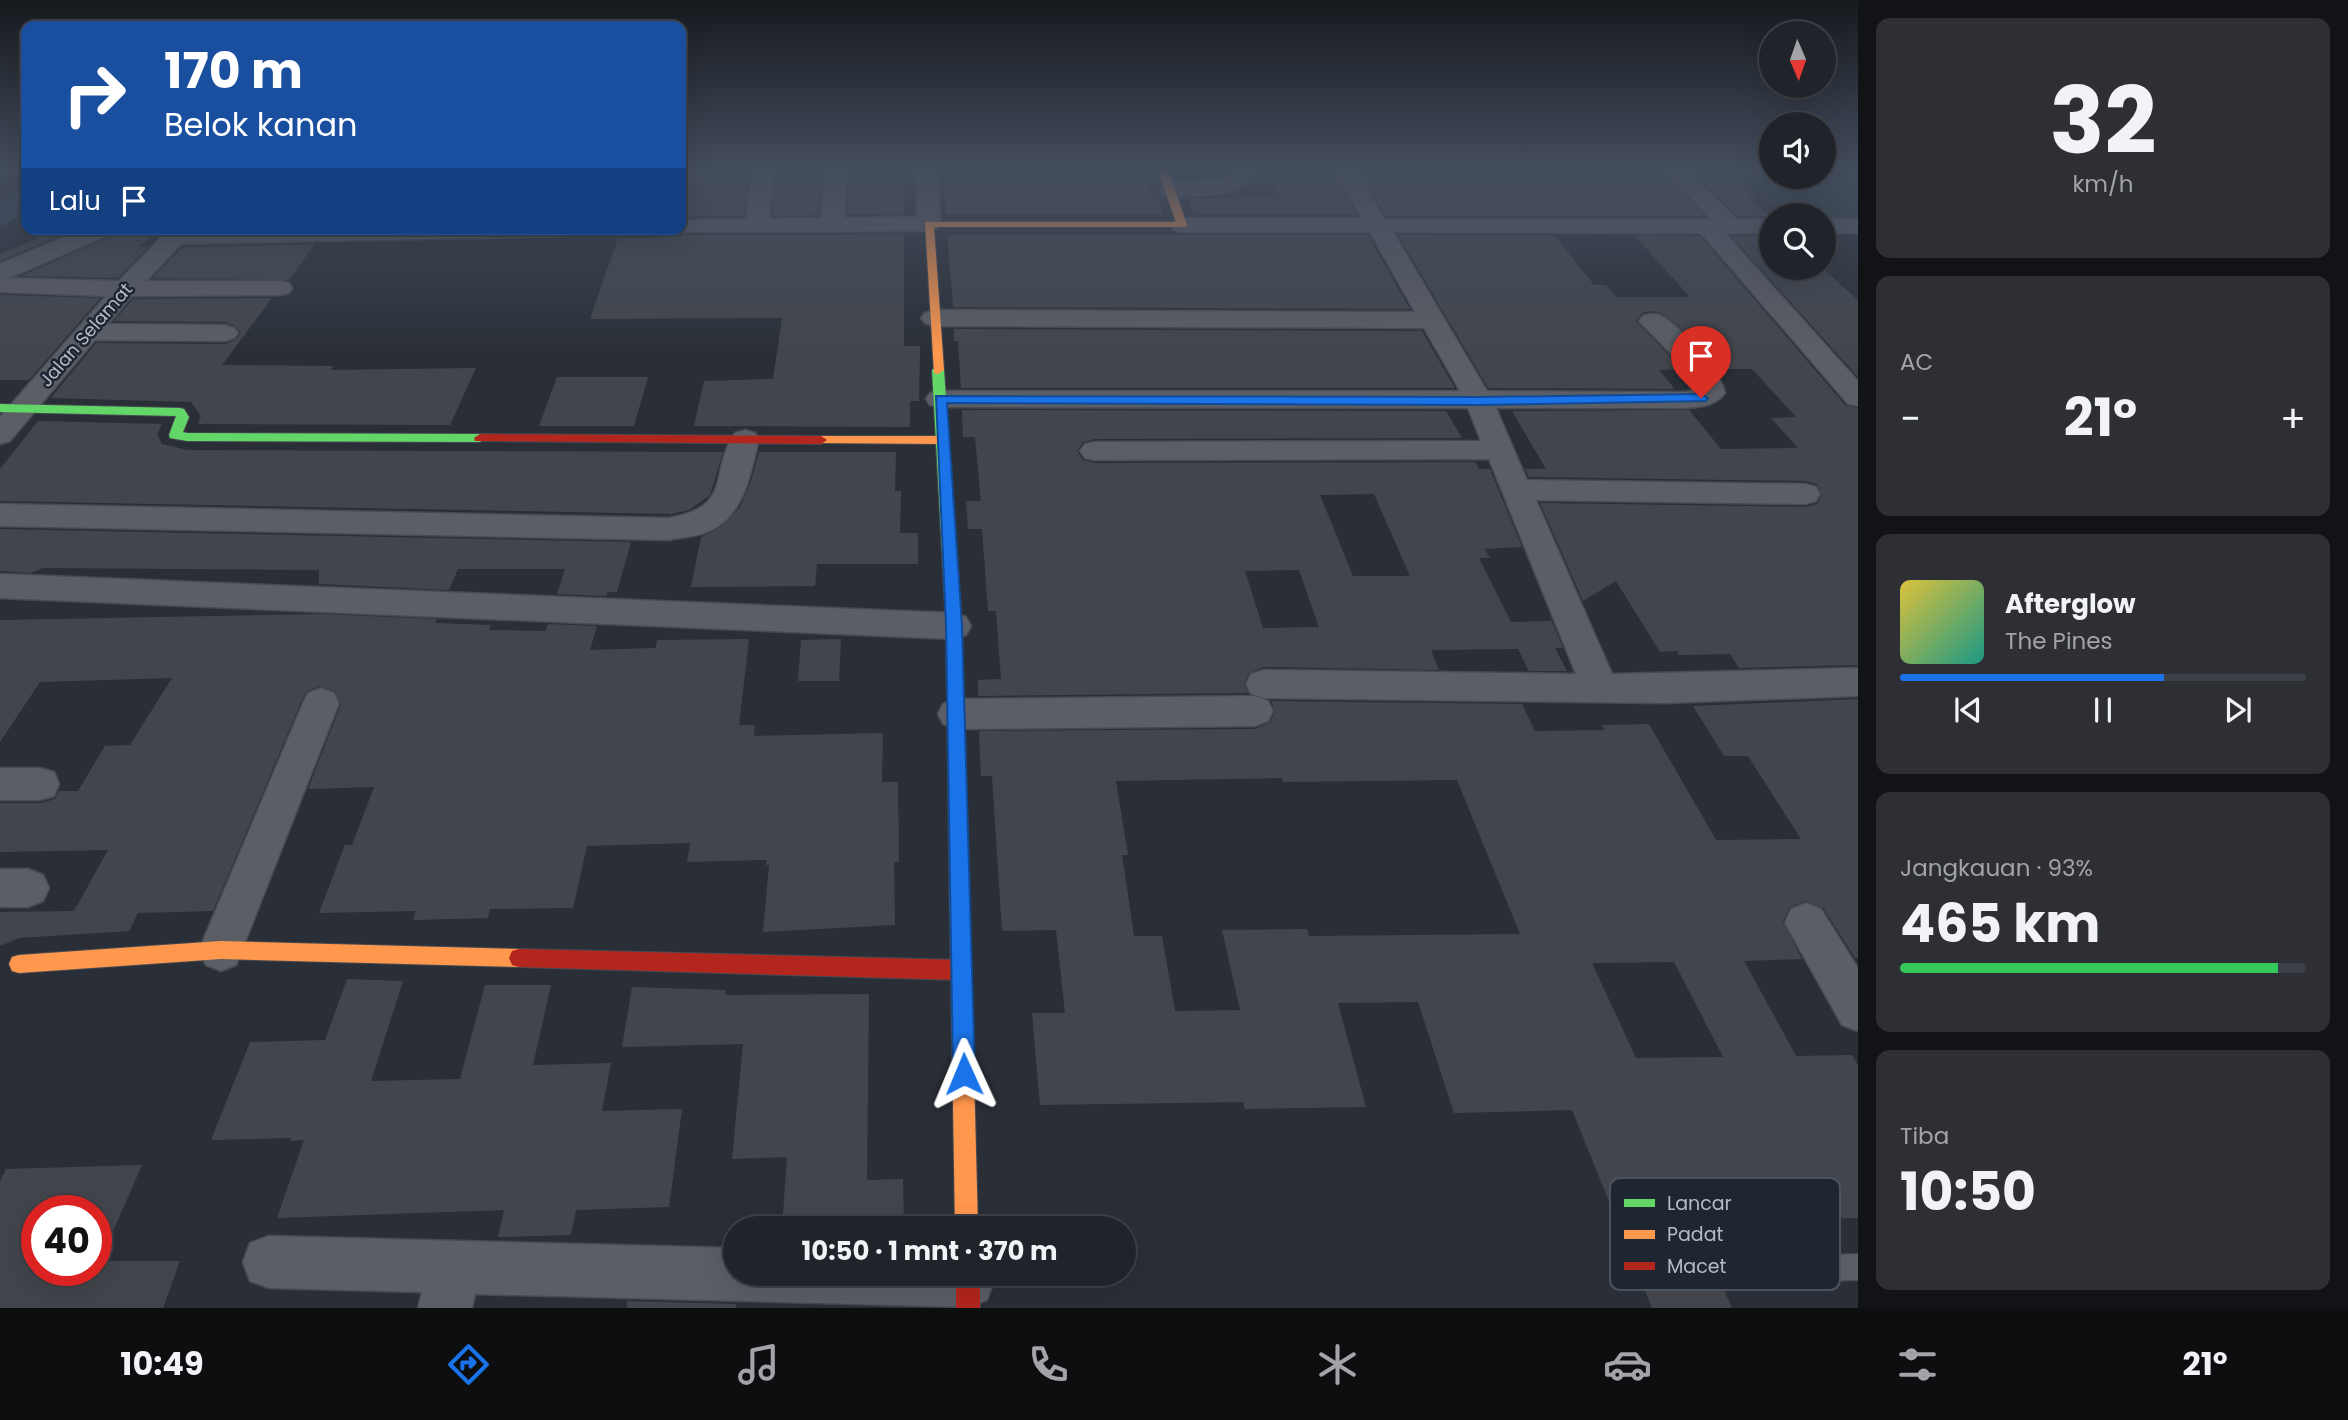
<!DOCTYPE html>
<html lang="id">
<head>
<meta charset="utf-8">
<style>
  body { margin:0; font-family:Poppins,sans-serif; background:#2d2f35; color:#f1f3f6; height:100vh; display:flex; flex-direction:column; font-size:26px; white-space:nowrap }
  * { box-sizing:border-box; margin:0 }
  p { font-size:23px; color:#a2a4a8 }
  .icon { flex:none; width:38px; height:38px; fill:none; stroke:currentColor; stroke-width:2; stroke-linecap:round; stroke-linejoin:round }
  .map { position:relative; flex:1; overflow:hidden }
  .panel { display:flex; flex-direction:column; gap:18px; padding:18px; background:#121317; width:490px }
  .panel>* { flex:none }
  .hud { position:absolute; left:21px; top:21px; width:665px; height:214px; border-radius:14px; box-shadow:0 7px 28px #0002,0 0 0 2px #3d4046; background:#1a4fa0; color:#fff; overflow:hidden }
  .needle { width:46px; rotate:178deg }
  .controls { position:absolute; left:1759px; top:21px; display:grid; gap:14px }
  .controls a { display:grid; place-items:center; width:77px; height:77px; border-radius:50%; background:#202329; box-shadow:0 7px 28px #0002,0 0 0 2px #3d4046; font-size:35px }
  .speed { position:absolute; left:21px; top:1195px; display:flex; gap:14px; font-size:35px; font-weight:700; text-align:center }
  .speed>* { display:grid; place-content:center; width:91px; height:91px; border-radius:50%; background:#202329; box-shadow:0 7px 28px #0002,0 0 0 2px #3d4046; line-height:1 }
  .speed .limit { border:10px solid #d22; background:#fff; color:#111 }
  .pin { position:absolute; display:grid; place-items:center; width:60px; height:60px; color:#fff; margin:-72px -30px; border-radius:50% 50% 50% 0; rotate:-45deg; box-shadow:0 0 7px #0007 }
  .pin .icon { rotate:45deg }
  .me { position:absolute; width:77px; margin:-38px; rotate:359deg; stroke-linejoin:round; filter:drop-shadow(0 0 5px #0008) }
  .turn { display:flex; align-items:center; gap:24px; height:147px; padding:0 28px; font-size:32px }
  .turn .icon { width:91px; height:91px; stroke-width:2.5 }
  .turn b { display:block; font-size:49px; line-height:60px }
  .then { display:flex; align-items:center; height:66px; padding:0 28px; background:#0003; gap:14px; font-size:26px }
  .big { font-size:52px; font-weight:700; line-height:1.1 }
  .panel .widget { flex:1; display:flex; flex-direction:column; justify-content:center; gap:10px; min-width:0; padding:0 24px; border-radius:14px; background:#2d2f35 }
  .panel .dial { align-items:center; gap:0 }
  .dial b { font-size:91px; line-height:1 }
  .song { display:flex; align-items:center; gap:21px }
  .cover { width:84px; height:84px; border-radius:10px; background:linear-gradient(135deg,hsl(50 70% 55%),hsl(170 70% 35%)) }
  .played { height:7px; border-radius:4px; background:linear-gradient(90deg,#1a73e8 65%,#3d4046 65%) }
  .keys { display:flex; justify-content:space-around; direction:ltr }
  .heat { display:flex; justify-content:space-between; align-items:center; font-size:38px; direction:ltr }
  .charge { height:10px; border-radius:5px; background:linear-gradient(90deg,#34c759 93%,#3d4046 0) }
  .trip { position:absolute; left:723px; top:1216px; width:413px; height:70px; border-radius:35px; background:#202329; box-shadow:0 7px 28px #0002,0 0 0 2px #3d4046; font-weight:700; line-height:70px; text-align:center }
  .menu { display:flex; height:112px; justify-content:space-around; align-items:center; background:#0d0e10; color:#a2a4a8 }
  .menu .icon { width:49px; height:49px }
  .menu .on { color:#1a73e8 }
  .menu b { font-size:32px; color:#f1f3f6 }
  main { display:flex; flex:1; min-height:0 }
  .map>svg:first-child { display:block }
  .green { fill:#283a3e }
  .water { fill:#39475f }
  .building { fill:#42464c; fill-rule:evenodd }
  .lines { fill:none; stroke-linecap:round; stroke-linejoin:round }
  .lane-casing { stroke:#474a51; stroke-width:2 }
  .street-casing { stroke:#474a51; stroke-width:3 }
  .fast-casing { stroke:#474a51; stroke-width:2 }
  .slow-casing { stroke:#474a51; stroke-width:2 }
  .jam-casing { stroke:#474a51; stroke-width:2 }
  .lane { fill:#5b5e65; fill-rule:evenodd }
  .street { fill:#5b5e65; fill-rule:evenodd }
  .fast { fill:#63d668; fill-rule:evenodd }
  .slow { fill:#ff974d; fill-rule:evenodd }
  .jam { fill:#b3261e; fill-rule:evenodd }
  .route { fill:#1a73e8; stroke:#114b97; stroke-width:2 }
  .labels { text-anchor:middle; stroke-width:5; stroke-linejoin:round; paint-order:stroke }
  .far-street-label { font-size:18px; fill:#b5bcc8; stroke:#1e2632 }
  .key { fill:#1e2632; stroke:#4b535f; stroke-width:2 }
  .key-label { font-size:19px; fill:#b5bcc8 }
</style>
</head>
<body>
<main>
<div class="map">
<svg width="1858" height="1308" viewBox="0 0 1858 1308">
  <rect width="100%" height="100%" fill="#2a2f37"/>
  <!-- green -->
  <path class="green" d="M 1738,170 L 1771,170 L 1771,177 L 1824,177 L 1824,170 L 1858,170 L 1858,220 L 1824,220 L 1824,215 L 1784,215 Z"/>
  <!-- water -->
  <path class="water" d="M 26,186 L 26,213 L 0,226 L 0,200 Z"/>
  <!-- building -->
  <g class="building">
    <path d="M 681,170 L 749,170 L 744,216 L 681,217 Z"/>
    <path d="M 777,170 L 822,170 L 819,215 L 772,216 Z"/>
    <path d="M 850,170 L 905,170 L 904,215 L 847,215 Z"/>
    <path d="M 944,170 L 1143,170 L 1152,196 L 1157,196 L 1163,214 L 946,214 Z"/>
    <path d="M 1268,170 L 1332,171 L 1357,215 L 1194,215 L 1188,199 L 1279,197 Z"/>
    <path d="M 1399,170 L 1423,173 L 1661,170 L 1705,216 L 1386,216 L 1359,171 Z"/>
    <path d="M 1691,170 L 1730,170 L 1758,197 L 1748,197 L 1769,216 L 1737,216 Z"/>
    <path d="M 61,229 L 76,229 L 0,261 L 0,254 Z"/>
    <path d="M 116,229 L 158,229 L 139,247 L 148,247 L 118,278 L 21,276 L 112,236 Z"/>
    <path d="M 904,234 L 904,346 L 920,346 L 920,349 L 919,401 L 910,401 L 910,427 L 694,426 L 704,381 L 773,379 L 782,318 L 590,319 L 618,238 L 681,237 L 681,235 Z"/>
    <path d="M 947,235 L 1368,235 L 1410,309 L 953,307 Z"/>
    <path d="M 1398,235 L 1554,235 L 1594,285 L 1606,285 L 1616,297 L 1690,297 L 1634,235 L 1700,236 L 1846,406 L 1858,408 L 1858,665 L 1739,668 L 1730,654 L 1679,655 L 1677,651 L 1660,652 L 1616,581 L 1583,601 L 1540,503 L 1805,507 L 1817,504 L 1822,495 L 1817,484 L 1805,481 L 1529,477 L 1525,469 L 1546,469 L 1512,411 L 1689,410 L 1721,449 L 1798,448 L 1771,418 L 1796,417 L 1752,369 L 1716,369 L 1679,326 L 1661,313 L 1651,311 L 1642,313 L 1636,321 L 1683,369 L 1659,370 L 1674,388 L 1672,389 L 1488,388 Z"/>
    <path d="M 1731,236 L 1771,236 L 1771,268 L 1822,268 L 1858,300 L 1858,377 Z"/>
    <path d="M 315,244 L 289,280 L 152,278 L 182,247 Z"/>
    <path d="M 0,295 L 100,298 L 29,380 L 0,380 Z"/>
    <path d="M 272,298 L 222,365 L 333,366 L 331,370 L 476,368 L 450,425 L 198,424 L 201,416 L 191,402 L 51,398 L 96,343 L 225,344 L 235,340 L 241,333 L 235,326 L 225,322 L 114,321 L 133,299 Z"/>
    <path d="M 954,329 L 1422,331 L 1455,388 L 961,388 L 958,341 L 954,341 Z"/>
    <path d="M 557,377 L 648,377 L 634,426 L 539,426 Z"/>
    <path d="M 962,410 L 1446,411 L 1462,438 L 1095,439 L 1083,442 L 1077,451 L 1083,460 L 1095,463 L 1475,462 L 1479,469 L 1490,469 L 1522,547 L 1485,549 L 1490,558 L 1479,558 L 1511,622 L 1552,621 L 1563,648 L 1555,648 L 1567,671 L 1529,671 L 1518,649 L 1431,650 L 1439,670 L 1263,667 L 1249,673 L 1244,683 L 1248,693 L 978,696 L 978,680 L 1001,679 L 996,611 L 988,611 L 982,529 L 968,529 L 966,501 L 981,501 L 975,437 L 963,437 ZM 1374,494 L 1410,576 L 1353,576 L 1320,495 ZM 1299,570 L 1319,627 L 1263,628 L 1245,571 Z"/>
    <path d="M 38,421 L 162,424 L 157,434 L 162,444 L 187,450 L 723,452 L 710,495 L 689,510 L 672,514 L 0,501 L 0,469 Z"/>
    <path d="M 759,452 L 896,452 L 895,491 L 901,491 L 900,533 L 918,533 L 918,564 L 817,564 L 815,586 L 691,587 L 701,537 L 721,527 L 740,507 L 751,481 Z"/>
    <path d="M 0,529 L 631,542 L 617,592 L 608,592 L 606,596 L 557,594 L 565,569 L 458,569 L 449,590 L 319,584 L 319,570 L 43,568 L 31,573 L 0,571 Z"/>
    <path d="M 320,614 L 437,619 L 435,623 L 491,625 L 489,630 L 546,631 L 548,624 L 597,626 L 590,650 L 656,648 L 657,640 L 749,639 L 739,725 L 755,725 L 754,736 L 883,733 L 882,782 L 898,782 L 899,862 L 894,862 L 895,925 L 763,932 L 769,865 L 766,865 L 767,860 L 687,862 L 690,843 L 587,846 L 573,908 L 490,909 L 488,918 L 413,920 L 416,911 L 319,913 L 345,845 L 352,845 L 374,787 L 308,789 L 341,704 L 335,691 L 320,686 L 307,691 L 301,702 L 213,911 L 138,913 L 129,931 L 19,938 L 0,946 L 0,912 L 74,911 L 108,850 L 0,852 L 0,803 L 41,803 L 55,799 L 59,791 L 78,791 L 105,746 L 130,745 L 172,678 L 40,682 L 0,742 L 0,620 Z"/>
    <path d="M 841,639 L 839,681 L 798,681 L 801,640 Z"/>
    <path d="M 1858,699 L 1858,958 L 1855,958 L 1823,908 L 1805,901 L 1790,907 L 1783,922 L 1802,959 L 1744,961 L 1796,1056 L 1852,1055 L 1858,1065 L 1858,1218 L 1693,1221 L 1732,1308 L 1652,1308 L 1572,1110 L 1454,1113 L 1418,1002 L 1338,1003 L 1366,1107 L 1245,1109 L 1243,1102 L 1040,1105 L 1032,1013 L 1065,1013 L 1056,930 L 1002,931 L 992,776 L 981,776 L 979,731 L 1255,729 L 1270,722 L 1275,712 L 1271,701 L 1522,704 L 1535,731 L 1605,730 L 1602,725 L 1649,724 L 1716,840 L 1801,839 L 1748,756 L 1724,756 L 1693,706 ZM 1282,778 L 1283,782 L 1457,780 L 1520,934 L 1309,936 L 1307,929 L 1222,930 L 1240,1010 L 1175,1011 L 1162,936 L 1134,936 L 1122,855 L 1128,855 L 1116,781 ZM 1674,962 L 1723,1057 L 1636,1058 L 1592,963 Z"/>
    <path d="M 347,979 L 403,981 L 371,1081 L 460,1079 L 485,985 L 551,985 L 533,1065 L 611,1063 L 602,1111 L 682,1109 L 669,1207 L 576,1210 L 571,1235 L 498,1237 L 504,1210 L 277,1218 L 304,1140 L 290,1141 L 291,1138 L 211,1140 L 250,1042 L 325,1040 Z"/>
    <path d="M 632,987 L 726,990 L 725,995 L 869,994 L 867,1180 L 903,1179 L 904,1228 L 782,1228 L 787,1157 L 732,1159 L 743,1044 L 622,1047 Z"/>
    <path d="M 142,1165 L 100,1261 L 180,1261 L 163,1308 L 0,1308 L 0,1181 L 6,1169 ZM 37,1211 L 96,1211 L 96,1270 L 37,1270 Z"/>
    <path d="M 627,1301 L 736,1304 L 736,1308 L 627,1308 Z"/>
  </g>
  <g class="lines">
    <defs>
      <path id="lane" d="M 1858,1254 L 1858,1280 L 1790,1282 L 1781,1278 L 1777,1269 L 1781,1260 L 1790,1256 Z"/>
      <g id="street">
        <path d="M 752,170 L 774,170 L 769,219 L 821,218 L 825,170 L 847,170 L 844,218 L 917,217 L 916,170 L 938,170 L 940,224 L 937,229 L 929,231 L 673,232 L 671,229 L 681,229 L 681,220 L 746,219 Z"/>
        <path d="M 1228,170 L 1250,170 L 1252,176 C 1236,199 1195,195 1170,197 L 1162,195 L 1159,190 L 1162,185 L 1170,183 L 1219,180 L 1230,175 Z"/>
        <path d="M 1334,170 L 1356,170 L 1384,219 L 1711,219 L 1664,170 L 1687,170 L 1736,219 L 1771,219 L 1771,233 L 1725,233 L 1858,381 L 1858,406 L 1848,404 L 1701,233 L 1393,232 L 1487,391 L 1685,392 L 1697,389 L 1688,371 L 1639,321 L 1643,316 C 1649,314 1654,313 1660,315 C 1679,324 1721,372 1725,393 C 1716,406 1700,407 1685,408 L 1496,408 L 1527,480 L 1805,484 L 1816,487 L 1820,494 L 1816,501 L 1805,504 L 1536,500 L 1612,674 L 1858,668 L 1858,696 L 1664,703 L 1264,698 L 1251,694 L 1246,684 L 1251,674 L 1264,670 L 1576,674 L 1489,459 L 1095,460 L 1085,458 L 1080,451 L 1085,444 L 1095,442 L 1481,441 L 1468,408 L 940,407 L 930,405 L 926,399 L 930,393 L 940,391 L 1460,391 L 1424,328 L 934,326 L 925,323 L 921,318 L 925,313 L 934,310 L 1415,312 L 1370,232 L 1182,232 L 1174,230 L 1171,225 L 1174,220 L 1182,218 L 1362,218 Z"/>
        <rect x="1824" y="219" width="34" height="14"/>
        <path d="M 83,229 L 114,229 L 111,234 L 9,278 L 119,281 L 169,229 L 583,229 L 580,234 L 572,236 L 181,244 L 146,281 L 280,281 L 289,283 L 292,288 L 289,293 L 280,295 L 132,296 L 108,324 L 225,325 L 234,328 L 238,333 L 234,338 L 225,341 L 95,340 L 10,441 L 0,444 L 0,417 L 106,296 L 0,292 L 0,264 Z"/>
        <path d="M 745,430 L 755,433 L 759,439 C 751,473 744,518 707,532 C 695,537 682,537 669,540 L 0,526 L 0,504 L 669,518 C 735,506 708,473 735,433 Z"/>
        <path d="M 0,574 L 954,613 L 966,617 L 971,626 L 966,635 L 954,639 L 0,598 Z"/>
        <path d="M 321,688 L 334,693 L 339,703 L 236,965 L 221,971 L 206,965 L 199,950 L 303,703 L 308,693 Z"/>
        <path d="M 1255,696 L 1268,701 L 1273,711 L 1268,721 L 1255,726 L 956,729 L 943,724 L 938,714 L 943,704 L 956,699 Z"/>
        <path d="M 0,768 L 40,768 L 54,772 L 59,784 L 54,796 L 40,800 L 0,800 Z"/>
        <path d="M 0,869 L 28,869 L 43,875 L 49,888 L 43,901 L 28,907 L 0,907 Z"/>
        <path d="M 1806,903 L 1821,909 L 1858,968 L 1858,1031 L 1842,1025 L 1785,923 L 1791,909 Z"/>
        <path d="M 269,1236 L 735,1248 L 735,1274 L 992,1274 L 994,1281 L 987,1300 L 968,1307 L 475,1294 L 472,1308 L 418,1308 L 422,1292 L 269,1288 L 250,1281 L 243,1262 L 250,1243 Z"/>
      </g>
      <g id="fast">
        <path d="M 938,366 L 944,370 L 962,626 L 970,918 L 967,924 L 960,927 L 953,924 L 950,918 L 946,626 L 932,370 Z"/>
        <path d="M 0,404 L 180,408 L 184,409 L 189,417 L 183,432 L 187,433 L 480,434 L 486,438 L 480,442 L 187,441 L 170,438 L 169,435 L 176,416 L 0,412 Z"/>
      </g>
      <g id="slow">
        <path d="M 1158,170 L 1168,170 L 1187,225 L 1186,227 L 934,227 L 944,370 L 938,374 L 934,373 L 925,222 L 1176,222 Z"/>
        <path d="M 821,436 L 942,436 L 948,440 L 942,444 L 816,443 L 815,440 Z"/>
        <path d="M 960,909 L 967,912 L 970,918 L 978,1228 L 955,1228 L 950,918 L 953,912 Z"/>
        <path d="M 221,941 L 519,949 L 526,951 L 529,958 L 526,965 L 519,967 L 221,959 L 19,973 L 12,971 L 9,964 L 12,957 L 19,955 Z"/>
      </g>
      <g id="jam">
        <path d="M 480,434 L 821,436 L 827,440 L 821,444 L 475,441 L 474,438 Z"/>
        <path d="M 519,949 L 962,960 L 969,963 L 972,970 L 969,977 L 962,980 L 519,967 L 512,965 L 509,958 L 512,951 Z"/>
        <rect x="956" y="1274" width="24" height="34"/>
      </g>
    </defs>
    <!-- lane casing -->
    <use href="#lane" class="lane-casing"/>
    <!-- street casing -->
    <use href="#street" class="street-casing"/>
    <!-- fast casing -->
    <use href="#fast" class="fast-casing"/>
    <!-- slow casing -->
    <use href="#slow" class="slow-casing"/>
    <!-- jam casing -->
    <use href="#jam" class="jam-casing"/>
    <!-- lane -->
    <use href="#lane" class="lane"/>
    <!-- street -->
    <use href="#street" class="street"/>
    <!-- fast -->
    <use href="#fast" class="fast"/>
    <!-- slow -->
    <use href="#slow" class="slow"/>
    <!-- jam -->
    <use href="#jam" class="jam"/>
  </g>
  <!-- sky -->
  <linearGradient id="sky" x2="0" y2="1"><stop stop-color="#171a1e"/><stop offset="0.48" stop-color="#444d5e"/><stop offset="1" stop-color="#444d5e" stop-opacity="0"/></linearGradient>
  <rect width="1858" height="353" fill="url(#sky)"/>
  <!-- route -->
  <path class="route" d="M 1701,394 L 1708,398 L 1706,401 L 1479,405 L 947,403 L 962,626 L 975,1074 L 971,1081 L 964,1084 L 956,1081 L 953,1074 L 946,626 L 936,396 L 1479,397 Z"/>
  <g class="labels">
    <!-- far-street labels -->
    <g class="far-street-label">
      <text transform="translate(86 335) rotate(-49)" y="6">Jalan Selamat</text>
    </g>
  </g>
  <!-- legend -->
  <rect x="1610" y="1178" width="230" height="112" rx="10" class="key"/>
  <rect x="1624" y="1199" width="31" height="8" fill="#63d668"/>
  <rect x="1624" y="1230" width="31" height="9" fill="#ff974d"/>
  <rect x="1624" y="1262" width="31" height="8" fill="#b3261e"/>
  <g class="key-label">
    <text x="1667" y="1210">Lancar</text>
    <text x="1667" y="1241">Padat</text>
    <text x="1667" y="1273">Macet</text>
  </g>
</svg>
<div class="controls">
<a><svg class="needle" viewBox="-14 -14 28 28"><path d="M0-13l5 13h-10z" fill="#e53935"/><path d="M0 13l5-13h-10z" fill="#a2a4a8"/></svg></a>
<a><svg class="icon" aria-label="sound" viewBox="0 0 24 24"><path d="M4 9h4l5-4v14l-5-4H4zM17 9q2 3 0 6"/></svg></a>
<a><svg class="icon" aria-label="search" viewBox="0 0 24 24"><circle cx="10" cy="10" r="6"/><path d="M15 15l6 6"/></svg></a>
</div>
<div class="speed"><div class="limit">40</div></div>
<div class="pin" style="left:1701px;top:398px;background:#d93025"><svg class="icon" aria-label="arrive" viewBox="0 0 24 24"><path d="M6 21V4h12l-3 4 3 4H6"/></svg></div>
<svg class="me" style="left:964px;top:1074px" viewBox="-20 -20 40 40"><path d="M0-17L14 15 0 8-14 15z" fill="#1a73e8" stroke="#fff" stroke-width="4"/></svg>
<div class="trip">10:50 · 1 mnt · 370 m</div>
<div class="hud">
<div class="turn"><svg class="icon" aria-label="right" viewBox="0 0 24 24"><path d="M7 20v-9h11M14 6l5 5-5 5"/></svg><div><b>170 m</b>Belok kanan</div></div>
<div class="then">Lalu<svg class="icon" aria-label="arrive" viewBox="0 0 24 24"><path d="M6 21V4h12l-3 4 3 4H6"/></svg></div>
</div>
</div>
<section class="panel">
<div class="widget dial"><b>32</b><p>km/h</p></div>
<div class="widget"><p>AC</p>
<div class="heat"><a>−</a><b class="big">21°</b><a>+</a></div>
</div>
<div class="widget">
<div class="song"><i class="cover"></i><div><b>Afterglow</b><p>The Pines</p></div></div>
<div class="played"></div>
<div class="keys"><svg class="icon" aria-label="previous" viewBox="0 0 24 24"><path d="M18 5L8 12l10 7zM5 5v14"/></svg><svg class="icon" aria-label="pause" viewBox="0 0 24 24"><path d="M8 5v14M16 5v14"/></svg><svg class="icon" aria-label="next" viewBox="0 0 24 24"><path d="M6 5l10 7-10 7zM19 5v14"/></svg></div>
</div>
<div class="widget"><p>Jangkauan · 93%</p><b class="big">465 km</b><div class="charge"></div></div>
<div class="widget"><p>Tiba</p><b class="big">10:50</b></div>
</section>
</main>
<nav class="menu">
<b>10:49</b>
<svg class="icon on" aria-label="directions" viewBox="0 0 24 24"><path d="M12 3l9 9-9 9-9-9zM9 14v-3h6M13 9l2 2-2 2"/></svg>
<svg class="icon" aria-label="music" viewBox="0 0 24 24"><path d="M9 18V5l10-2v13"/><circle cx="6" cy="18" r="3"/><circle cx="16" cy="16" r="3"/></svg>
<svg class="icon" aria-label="phone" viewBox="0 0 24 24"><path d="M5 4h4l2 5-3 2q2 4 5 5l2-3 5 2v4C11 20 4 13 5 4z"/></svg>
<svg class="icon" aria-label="climate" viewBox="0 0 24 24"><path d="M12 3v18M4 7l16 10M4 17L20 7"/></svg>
<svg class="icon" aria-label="car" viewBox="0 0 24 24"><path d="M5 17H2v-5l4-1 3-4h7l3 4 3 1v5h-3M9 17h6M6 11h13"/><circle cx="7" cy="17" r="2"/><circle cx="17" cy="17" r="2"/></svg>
<svg class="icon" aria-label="filters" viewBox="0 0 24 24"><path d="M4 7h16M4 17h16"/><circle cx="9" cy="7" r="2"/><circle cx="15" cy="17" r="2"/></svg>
<b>21°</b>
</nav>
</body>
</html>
